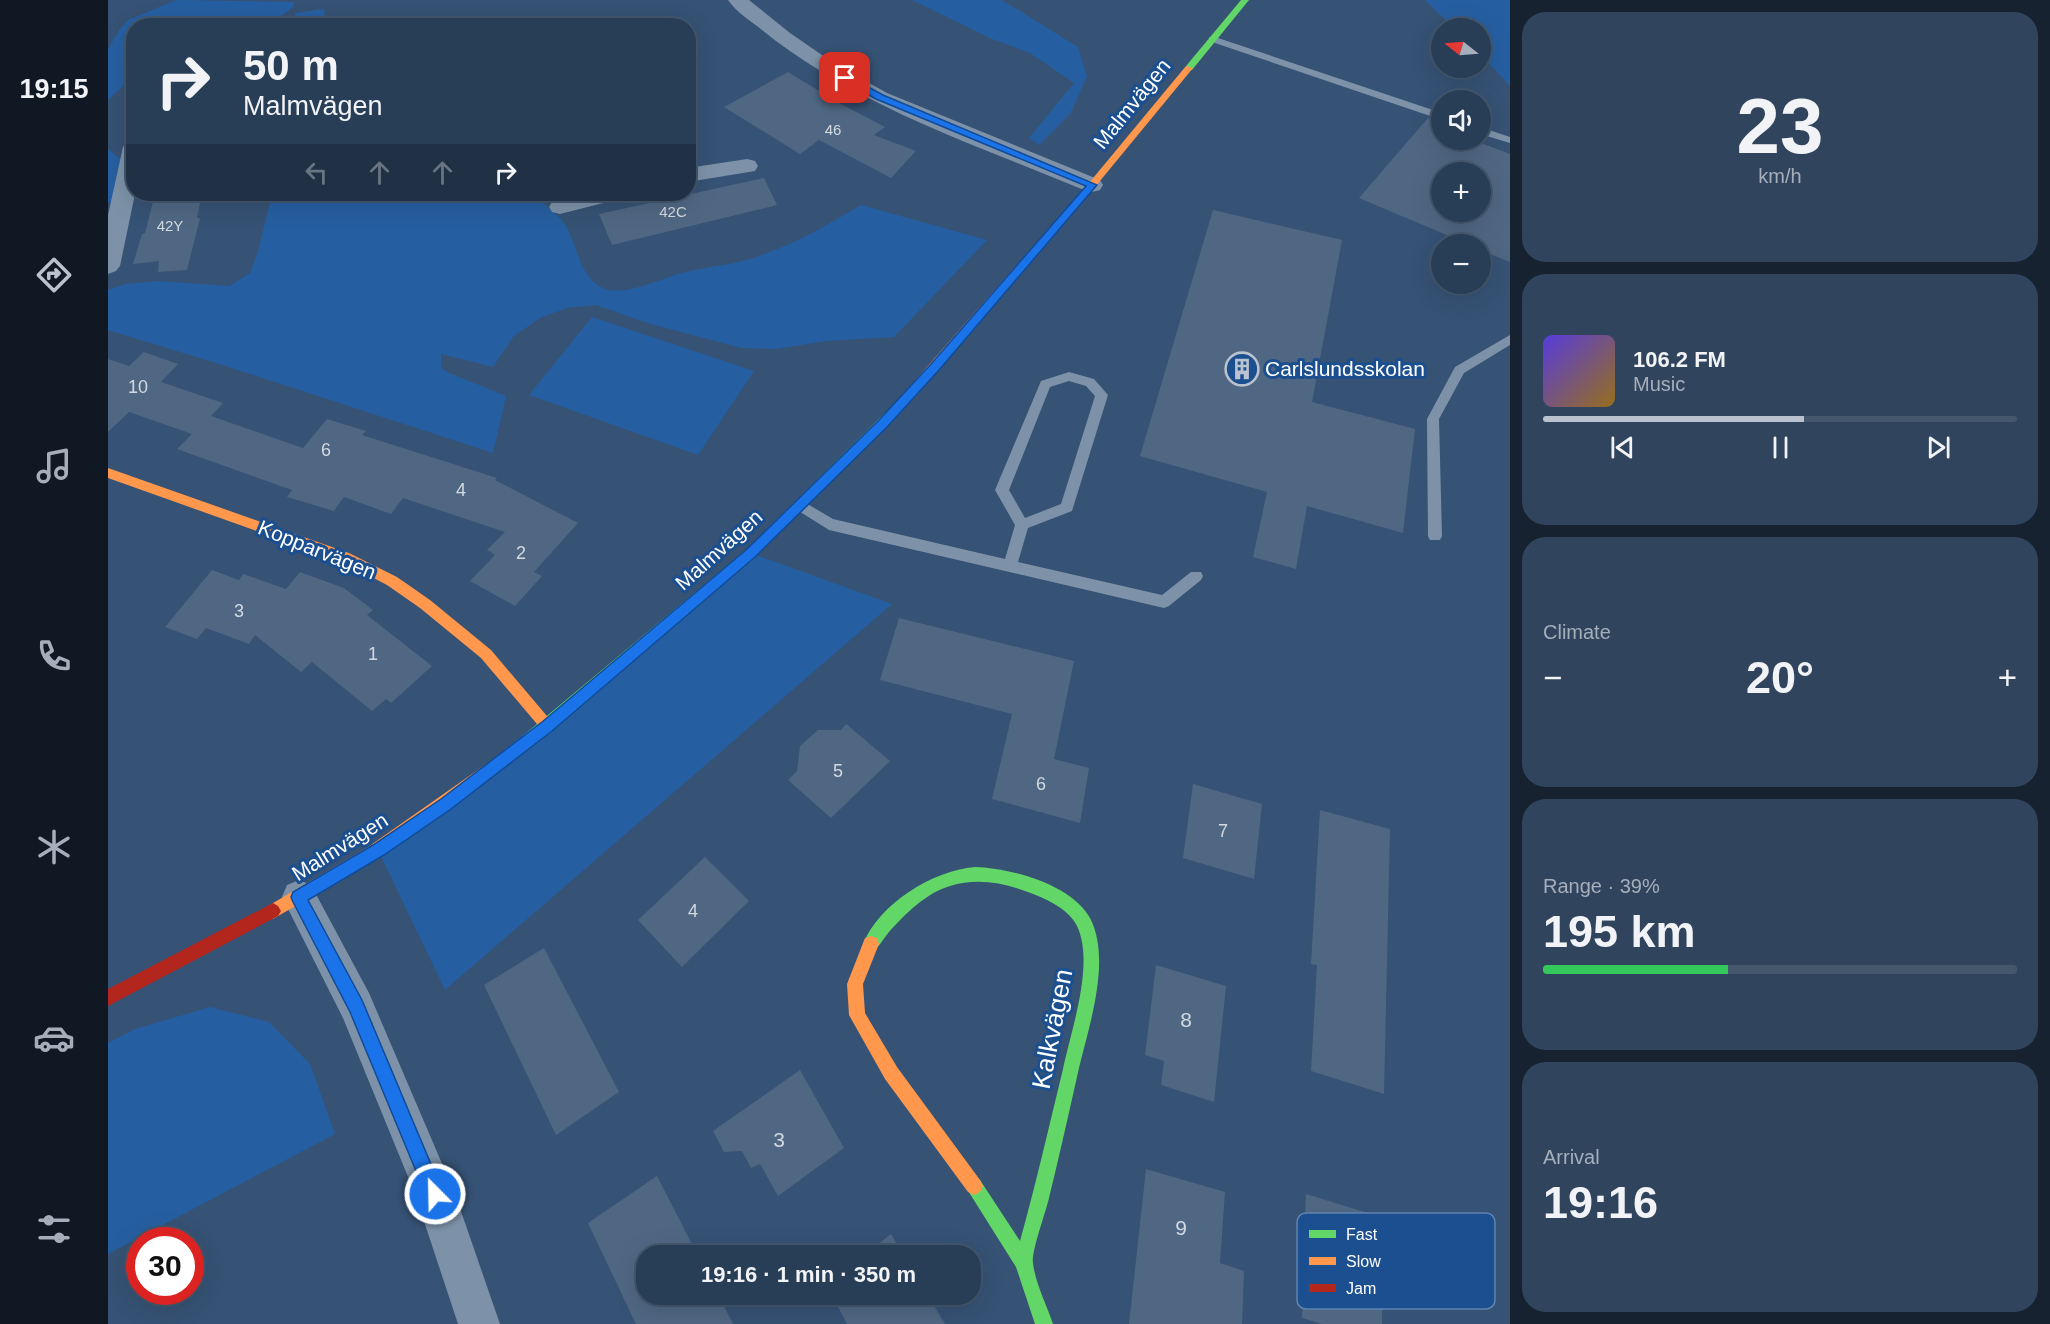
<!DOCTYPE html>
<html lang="en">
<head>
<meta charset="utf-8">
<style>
  body { margin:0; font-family:Helvetica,sans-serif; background:#30455d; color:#f1f3f6; height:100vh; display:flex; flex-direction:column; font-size:22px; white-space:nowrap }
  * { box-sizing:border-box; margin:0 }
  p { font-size:20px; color:#a5aeba }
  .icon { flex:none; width:33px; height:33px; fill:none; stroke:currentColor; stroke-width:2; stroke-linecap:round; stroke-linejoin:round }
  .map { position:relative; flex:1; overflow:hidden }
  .panel { display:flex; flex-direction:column; gap:12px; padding:12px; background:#162230; width:540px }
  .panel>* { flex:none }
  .hud { position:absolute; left:18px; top:18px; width:570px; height:183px; border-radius:24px; box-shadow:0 6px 24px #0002,0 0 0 2px #44576d; background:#283e57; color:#f1f3f6; overflow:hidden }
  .needle { width:39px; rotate:287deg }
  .controls { position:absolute; left:1323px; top:18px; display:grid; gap:12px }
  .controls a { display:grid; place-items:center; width:60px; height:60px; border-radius:50%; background:#283e57; box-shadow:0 6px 24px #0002,0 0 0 2px #44576d; font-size:30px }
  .speed { position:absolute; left:18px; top:1227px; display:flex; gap:12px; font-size:30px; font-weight:700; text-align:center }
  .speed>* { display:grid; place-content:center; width:78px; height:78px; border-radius:50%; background:#283e57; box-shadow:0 6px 24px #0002,0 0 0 2px #44576d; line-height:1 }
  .speed .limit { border:9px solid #d22; background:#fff; color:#111 }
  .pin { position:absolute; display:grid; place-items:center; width:51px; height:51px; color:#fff; margin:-26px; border-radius:12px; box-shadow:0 3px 9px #0006 }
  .me { position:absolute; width:66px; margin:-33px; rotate:337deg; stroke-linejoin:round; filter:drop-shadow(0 0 4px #0008) }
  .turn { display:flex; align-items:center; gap:21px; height:126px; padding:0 18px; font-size:27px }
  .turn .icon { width:78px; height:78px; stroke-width:2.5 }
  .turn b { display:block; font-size:42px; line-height:51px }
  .lanes { display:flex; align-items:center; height:57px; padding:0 18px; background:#0003; justify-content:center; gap:30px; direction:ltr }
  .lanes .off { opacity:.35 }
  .big { font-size:45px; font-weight:700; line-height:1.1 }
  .panel .tile { flex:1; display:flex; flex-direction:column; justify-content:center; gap:9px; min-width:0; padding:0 21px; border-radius:24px; background:#30455d }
  .panel .dial { align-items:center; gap:0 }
  .dial b { font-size:78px; line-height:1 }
  .song { display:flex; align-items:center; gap:18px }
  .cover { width:72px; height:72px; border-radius:9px; background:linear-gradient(135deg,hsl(250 70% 55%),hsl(40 70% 35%)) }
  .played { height:6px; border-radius:3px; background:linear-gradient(90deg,#b9c2ce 55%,#44576d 55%) }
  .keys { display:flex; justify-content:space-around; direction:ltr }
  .heat { display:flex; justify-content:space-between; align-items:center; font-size:33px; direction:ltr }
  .charge { height:9px; border-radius:4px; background:linear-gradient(90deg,#34c759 39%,#44576d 0) }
  .trip { position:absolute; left:528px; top:1245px; width:345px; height:60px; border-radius:24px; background:#283e57; box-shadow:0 6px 24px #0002,0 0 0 2px #44576d; font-weight:700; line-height:60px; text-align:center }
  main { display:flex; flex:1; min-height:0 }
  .dock { display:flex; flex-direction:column; width:108px; justify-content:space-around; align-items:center; background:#101923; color:#a5aeba }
  .dock .icon { width:42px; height:42px }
  .dock .current { color:#b9c2ce }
  .dock b { font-size:27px; color:#f1f3f6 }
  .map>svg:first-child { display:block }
  .green { fill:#265fa1 }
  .building { fill:#506783; fill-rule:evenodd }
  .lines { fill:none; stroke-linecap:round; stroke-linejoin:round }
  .lane { fill:#7d92a8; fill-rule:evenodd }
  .street { fill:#7d92a8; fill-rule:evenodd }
  .fast { fill:#63d668; fill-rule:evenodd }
  .slow { fill:#ff974d; fill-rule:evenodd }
  .jam { fill:#b3261e; fill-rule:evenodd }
  .route { fill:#1a73e8; stroke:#114b97; stroke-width:1.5 }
  .labels { text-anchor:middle; stroke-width:6; stroke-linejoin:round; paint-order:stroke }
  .far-number-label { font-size:15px; fill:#d3d9e0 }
  .number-label { font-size:18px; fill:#d3d9e0 }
  .street-label { font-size:21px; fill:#fff; stroke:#1b4f8f }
  .poi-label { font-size:21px; fill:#fff; stroke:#1b4f8f; text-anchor:start }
  .near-number-label { font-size:21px; fill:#d3d9e0 }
  .near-street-label { font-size:26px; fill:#fff; stroke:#1b4f8f }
  .key { fill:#1b4f8f; stroke:#5f84b1; stroke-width:1.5 }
  .key-label { font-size:16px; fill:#fff }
</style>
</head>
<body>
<main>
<nav class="dock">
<b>19:15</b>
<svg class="icon current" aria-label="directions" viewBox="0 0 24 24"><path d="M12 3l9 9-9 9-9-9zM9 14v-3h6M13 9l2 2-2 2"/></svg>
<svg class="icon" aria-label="music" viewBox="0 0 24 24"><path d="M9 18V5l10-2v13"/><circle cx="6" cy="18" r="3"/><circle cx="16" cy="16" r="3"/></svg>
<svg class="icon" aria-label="phone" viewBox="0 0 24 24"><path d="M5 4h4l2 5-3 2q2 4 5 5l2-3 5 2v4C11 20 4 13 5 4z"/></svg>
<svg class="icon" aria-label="climate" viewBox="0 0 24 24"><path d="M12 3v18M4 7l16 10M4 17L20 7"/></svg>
<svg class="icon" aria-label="car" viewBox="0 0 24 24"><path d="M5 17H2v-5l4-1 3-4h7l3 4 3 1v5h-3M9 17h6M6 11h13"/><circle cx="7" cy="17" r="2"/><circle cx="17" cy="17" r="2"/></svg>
<svg class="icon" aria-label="filters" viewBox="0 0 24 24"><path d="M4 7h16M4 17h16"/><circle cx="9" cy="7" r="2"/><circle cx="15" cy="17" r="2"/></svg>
</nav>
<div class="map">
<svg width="1402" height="1324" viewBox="0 0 1402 1324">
  <rect width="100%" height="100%" fill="#365274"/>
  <!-- green -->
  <g class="green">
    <path d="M 68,0 L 186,2 L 185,7 L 176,14 L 156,25 L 26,26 L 25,77 L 0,100 L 0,49 L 11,30 L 20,20 Z"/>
    <path d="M 804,0 L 894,0 L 970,47 L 979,77 L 962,114 L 931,145 L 921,138 L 966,83 L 922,53 L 884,39 Z"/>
    <path d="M 1317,0 L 1402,0 L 1402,86 L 1373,55 L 1372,28 L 1346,28 Z"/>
    <path d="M 216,9 L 217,25 L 188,25 L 187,13 Z"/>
    <path d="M 0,149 L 20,165 L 14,199 L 0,203 Z"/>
    <path d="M 164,194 L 427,194 C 435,205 448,212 456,223 C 470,243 470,277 495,288 C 513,297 551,280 570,274 C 594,267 619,266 642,259 C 681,247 718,226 753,205 L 879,240 L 786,337 L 718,341 L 668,349 L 634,348 L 542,324 L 488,305 L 459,308 L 432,318 L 405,337 L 385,367 L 333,354 L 333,367 L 339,372 L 398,396 L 385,453 L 111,364 L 0,330 L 0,290 L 17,284 L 51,281 L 121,286 L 142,273 L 150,251 Z"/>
    <path d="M 484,317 L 646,371 L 590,455 L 421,395 Z"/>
    <path d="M 643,553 L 784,604 L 337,990 L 270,850 Z"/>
    <path d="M 102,1007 L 161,1022 L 202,1064 L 227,1134 L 0,1254 L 0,1043 L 27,1029 Z"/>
  </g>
  <!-- building -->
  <g class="building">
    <path d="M 680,72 L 731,103 L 777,127 L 766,135 L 808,151 L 783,178 L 711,140 L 692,154 L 616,107 Z"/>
    <path d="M 1320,118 L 1334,122 L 1334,140 L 1365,140 L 1402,154 L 1402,262 L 1372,250 L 1372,244 L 1360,244 L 1251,198 ZM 1334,172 L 1372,172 L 1372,212 L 1334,212 Z"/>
    <path d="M 656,178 L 669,205 L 504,245 L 491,214 Z"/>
    <path d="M 47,194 L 94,194 L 89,218 L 92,218 L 79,270 L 50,272 L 51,261 L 25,264 L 34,234 L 37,233 Z"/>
    <path d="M 1105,210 L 1234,240 L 1204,402 L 1307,429 L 1295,533 L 1199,506 L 1188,569 L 1145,557 L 1159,492 L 1032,456 Z"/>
    <path d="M 36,352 L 70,364 L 53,382 L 115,403 L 103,416 L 195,448 L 219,419 L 258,431 L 254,435 L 389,478 L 387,480 L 470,523 L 426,572 L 434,576 L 407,606 L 362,581 L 387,555 L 379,550 L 397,532 L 295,498 L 283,514 L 236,497 L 226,511 L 179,497 L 184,490 L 69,449 L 84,434 L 21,412 L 0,432 L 0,359 L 21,366 Z"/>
    <path d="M 104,570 L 131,580 L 135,574 L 178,589 L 192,572 L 236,588 L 265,610 L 259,615 L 324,666 L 283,703 L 278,699 L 264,711 L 204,662 L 193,672 L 147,635 L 141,644 L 98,628 L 89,639 L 57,627 Z"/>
    <path d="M 791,618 L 966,661 L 946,759 L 981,768 L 972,823 L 884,799 L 904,714 L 772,680 Z"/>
    <path d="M 738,724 L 782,761 L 723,818 L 680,780 L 689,771 L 692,746 L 710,730 L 733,730 Z"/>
    <path d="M 1085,784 L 1154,804 L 1146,879 L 1075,858 Z"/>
    <path d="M 1212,810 L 1282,829 L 1276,1094 L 1203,1071 L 1209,965 L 1203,964 Z"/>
    <path d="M 597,857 L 641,901 L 574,967 L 530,920 Z"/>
    <path d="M 436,948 L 511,1092 L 448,1135 L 376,985 Z"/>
    <path d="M 1048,965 L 1118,986 L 1106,1102 L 1053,1085 L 1056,1061 L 1037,1055 Z"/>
    <path d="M 692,1070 L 736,1148 L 670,1196 L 652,1164 L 643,1168 L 634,1151 L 616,1152 L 605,1131 Z"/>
    <path d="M 1038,1169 L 1117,1192 L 1112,1263 L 1136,1271 L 1134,1324 L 1021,1324 Z"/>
    <path d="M 549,1176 L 590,1256 L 538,1256 L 538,1294 L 610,1294 L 625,1324 L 528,1324 L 480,1223 Z"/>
    <path d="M 1198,1194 L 1273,1217 L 1274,1324 L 1214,1324 L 1194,1318 Z"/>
    <path d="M 783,1234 L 796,1256 L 755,1256 Z"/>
    <path d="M 723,1294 L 819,1294 L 837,1324 L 739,1324 Z"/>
  </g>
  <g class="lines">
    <!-- lane -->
    <g class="lane">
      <path d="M 1101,37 L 1107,37 L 1334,113 L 1334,120 L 1101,41 Z"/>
      <path d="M 1372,127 L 1402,137 L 1402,143 L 1372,134 Z"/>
      <path d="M 1402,335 L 1402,345 L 1356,373 L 1331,419 L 1334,536 L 1332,540 L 1322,540 L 1320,536 L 1319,419 L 1347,367 Z"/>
      <path d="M 961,372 L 986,379 L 1000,395 L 964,511 L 920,528 L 910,562 L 1054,595 L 1083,572 L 1093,572 L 1095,576 L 1093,580 L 1061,606 L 1056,608 L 721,530 L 686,508 L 684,504 L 691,499 L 725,519 L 897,559 L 907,525 L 887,490 L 933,381 ZM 961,381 L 978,386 L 987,396 L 953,504 L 917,518 L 901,490 L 942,387 Z"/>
    </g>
    <!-- street -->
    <g class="street">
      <path d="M 620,0 L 641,0 L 682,33 L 727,64 L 779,93 L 992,180 L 995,185 L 992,190 L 984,192 L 976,190 C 866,144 748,106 654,30 C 643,21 628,12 620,0 Z"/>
      <path d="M 26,141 L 27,194 L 12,266 L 8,271 L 0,274 L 0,215 L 15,147 L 19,142 Z"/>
      <path d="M 639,159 L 647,161 L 650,166 L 647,171 L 580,182 L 580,168 Z"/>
      <path d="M 477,194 L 514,194 L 511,199 L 452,214 L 444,212 L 441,207 L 444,202 Z"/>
      <path d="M 191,880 L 203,885 L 261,993 L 347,1194 L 392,1324 L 350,1324 L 307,1194 L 235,1018 L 174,897 L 179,885 Z"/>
    </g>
    <!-- fast -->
    <g class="fast">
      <path d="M 1133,0 L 1141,0 L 1084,70 L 1078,70 L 1078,66 Z"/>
      <path d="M 793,400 L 799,404 L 779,426 L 647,557 L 426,745 L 421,746 L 416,745 L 414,740 L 416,735 L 639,549 L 789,401 Z"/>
      <path d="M 867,867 C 903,868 966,885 983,920 C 1003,962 981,1026 971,1068 C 961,1113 951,1157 940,1202 C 937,1214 923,1253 925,1263 C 927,1282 939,1306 945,1324 L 927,1324 L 908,1267 L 857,1186 L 860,1180 L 866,1177 L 872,1180 L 912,1241 C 928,1184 941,1126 955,1069 C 963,1030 987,964 969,926 C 960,908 935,897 917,891 C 893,882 867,878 842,886 C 818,893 797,914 781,932 C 775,939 771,948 763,952 L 757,950 L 755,944 C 772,903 824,871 867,867 Z"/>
    </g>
    <!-- slow -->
    <g class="slow">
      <path d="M 1078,66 L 1085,68 L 987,187 L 797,407 L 789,407 L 789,401 L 981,183 Z"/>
      <path d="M 0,468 L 241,553 L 289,577 L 322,600 L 383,650 L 444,722 L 446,726 L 444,730 L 439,732 L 434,730 L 373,658 L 312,608 L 279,585 L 233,561 L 0,478 Z"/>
      <path d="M 421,734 L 426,735 L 428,740 L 426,745 C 344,807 261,866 170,916 L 165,919 L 160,916 L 157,911 L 160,906 L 260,847 Z"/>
      <path d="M 763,936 L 769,938 L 771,944 L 755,984 L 757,1013 L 789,1067 L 872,1180 L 875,1186 L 872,1192 L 866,1195 L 860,1192 L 777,1079 L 741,1015 L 739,984 L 757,938 Z"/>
    </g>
    <!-- jam -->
    <path class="jam" d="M 165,903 L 170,906 L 173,911 L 170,916 L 0,1006 L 0,989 Z"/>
  </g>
  <!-- route -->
  <path class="route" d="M 734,76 L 740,76 L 775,95 L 989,185 L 831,370 L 779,427 L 647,557 L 444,731 L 343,809 L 276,855 L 200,900 L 254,1000 L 333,1188 L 336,1194 L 333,1200 L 327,1203 L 320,1200 L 242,1012 L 185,902 L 183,897 L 185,892 L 265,845 L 333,799 L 434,722 L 638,550 L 771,420 L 823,364 L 978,186 L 768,99 L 734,80 Z"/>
  <!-- icons -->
  <defs>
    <symbol id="building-ring" viewBox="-11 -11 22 22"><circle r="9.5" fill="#1b4f8f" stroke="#b9c2ce" stroke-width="1.5"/><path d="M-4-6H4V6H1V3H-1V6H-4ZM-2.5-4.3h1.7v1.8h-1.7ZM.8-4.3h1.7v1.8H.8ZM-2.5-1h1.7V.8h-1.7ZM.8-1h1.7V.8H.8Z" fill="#b9c2ce"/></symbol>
  </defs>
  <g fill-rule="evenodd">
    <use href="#building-ring" x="1115" y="350" width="38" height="38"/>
  </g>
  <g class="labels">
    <!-- far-number labels -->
    <g class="far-number-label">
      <text x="725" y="135">46</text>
      <text x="565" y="217">42C</text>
      <text x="62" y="231">42Y</text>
    </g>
    <!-- number labels -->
    <g class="number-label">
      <text x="30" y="393">10</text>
      <text x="218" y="456">6</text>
      <text x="353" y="496">4</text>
      <text x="413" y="559">2</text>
      <text x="131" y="617">3</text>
      <text x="265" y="660">1</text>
      <text x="730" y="777">5</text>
      <text x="933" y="790">6</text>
      <text x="1115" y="837">7</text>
      <text x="585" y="917">4</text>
    </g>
    <!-- street labels -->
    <g class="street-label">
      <text transform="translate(1024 104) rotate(-51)" y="7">Malmvägen</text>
      <text transform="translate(209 550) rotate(22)" y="7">Kopparvägen</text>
      <text transform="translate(611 550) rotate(-42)" y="7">Malmvägen</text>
      <text transform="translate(232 847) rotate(-32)" y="7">Malmvägen</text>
    </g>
    <!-- poi labels -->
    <g class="poi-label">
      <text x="1157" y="376">Carlslundsskolan</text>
    </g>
    <!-- near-number labels -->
    <g class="near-number-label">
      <text x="1078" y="1027">8</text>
      <text x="671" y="1147">3</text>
      <text x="1073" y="1235">9</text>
    </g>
    <!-- near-street labels -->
    <g class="near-street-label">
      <text transform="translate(944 1029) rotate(-79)" y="9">Kalkvägen</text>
    </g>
  </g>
  <!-- legend -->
  <rect x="1189" y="1213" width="198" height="96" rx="9" class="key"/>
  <rect x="1201" y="1230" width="27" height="8" fill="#63d668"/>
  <rect x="1201" y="1257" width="27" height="8" fill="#ff974d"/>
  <rect x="1201" y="1284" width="27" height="8" fill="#b3261e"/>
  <g class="key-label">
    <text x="1238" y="1240">Fast</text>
    <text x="1238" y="1267">Slow</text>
    <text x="1238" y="1294">Jam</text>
  </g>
</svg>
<div class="controls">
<a><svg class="needle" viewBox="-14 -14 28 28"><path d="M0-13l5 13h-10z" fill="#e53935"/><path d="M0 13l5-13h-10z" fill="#a5aeba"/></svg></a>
<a><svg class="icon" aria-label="sound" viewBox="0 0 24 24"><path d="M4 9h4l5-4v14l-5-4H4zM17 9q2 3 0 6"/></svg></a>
<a>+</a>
<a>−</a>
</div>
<div class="speed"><div class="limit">30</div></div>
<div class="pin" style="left:737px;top:78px;background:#d93025"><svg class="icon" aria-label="arrive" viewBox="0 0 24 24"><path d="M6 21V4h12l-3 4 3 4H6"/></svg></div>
<svg class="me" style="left:327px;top:1194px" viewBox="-20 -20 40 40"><circle r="17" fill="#1a73e8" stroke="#fff" stroke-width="3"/><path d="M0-11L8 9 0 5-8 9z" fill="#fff"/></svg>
<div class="trip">19:16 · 1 min · 350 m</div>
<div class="hud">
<div class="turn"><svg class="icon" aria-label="right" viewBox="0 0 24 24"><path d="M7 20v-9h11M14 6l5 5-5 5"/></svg><div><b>50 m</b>Malmvägen</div></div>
<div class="lanes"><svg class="icon off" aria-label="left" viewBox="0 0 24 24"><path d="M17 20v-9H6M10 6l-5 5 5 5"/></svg><svg class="icon off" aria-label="ahead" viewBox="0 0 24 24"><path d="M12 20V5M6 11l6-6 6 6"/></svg><svg class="icon off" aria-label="ahead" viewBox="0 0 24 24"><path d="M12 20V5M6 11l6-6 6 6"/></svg><svg class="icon" aria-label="right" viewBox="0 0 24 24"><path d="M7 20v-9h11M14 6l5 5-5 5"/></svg></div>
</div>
</div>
<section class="panel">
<div class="tile dial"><b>23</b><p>km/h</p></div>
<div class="tile">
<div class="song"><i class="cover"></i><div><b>106.2 FM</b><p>Music</p></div></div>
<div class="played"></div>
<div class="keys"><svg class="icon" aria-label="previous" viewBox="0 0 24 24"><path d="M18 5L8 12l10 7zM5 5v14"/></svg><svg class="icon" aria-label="pause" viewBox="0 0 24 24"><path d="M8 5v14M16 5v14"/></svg><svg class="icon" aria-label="next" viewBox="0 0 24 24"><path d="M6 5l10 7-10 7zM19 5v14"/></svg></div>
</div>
<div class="tile"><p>Climate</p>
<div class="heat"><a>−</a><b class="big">20°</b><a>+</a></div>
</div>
<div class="tile"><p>Range · 39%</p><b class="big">195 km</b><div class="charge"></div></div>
<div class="tile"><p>Arrival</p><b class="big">19:16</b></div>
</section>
</main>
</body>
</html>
